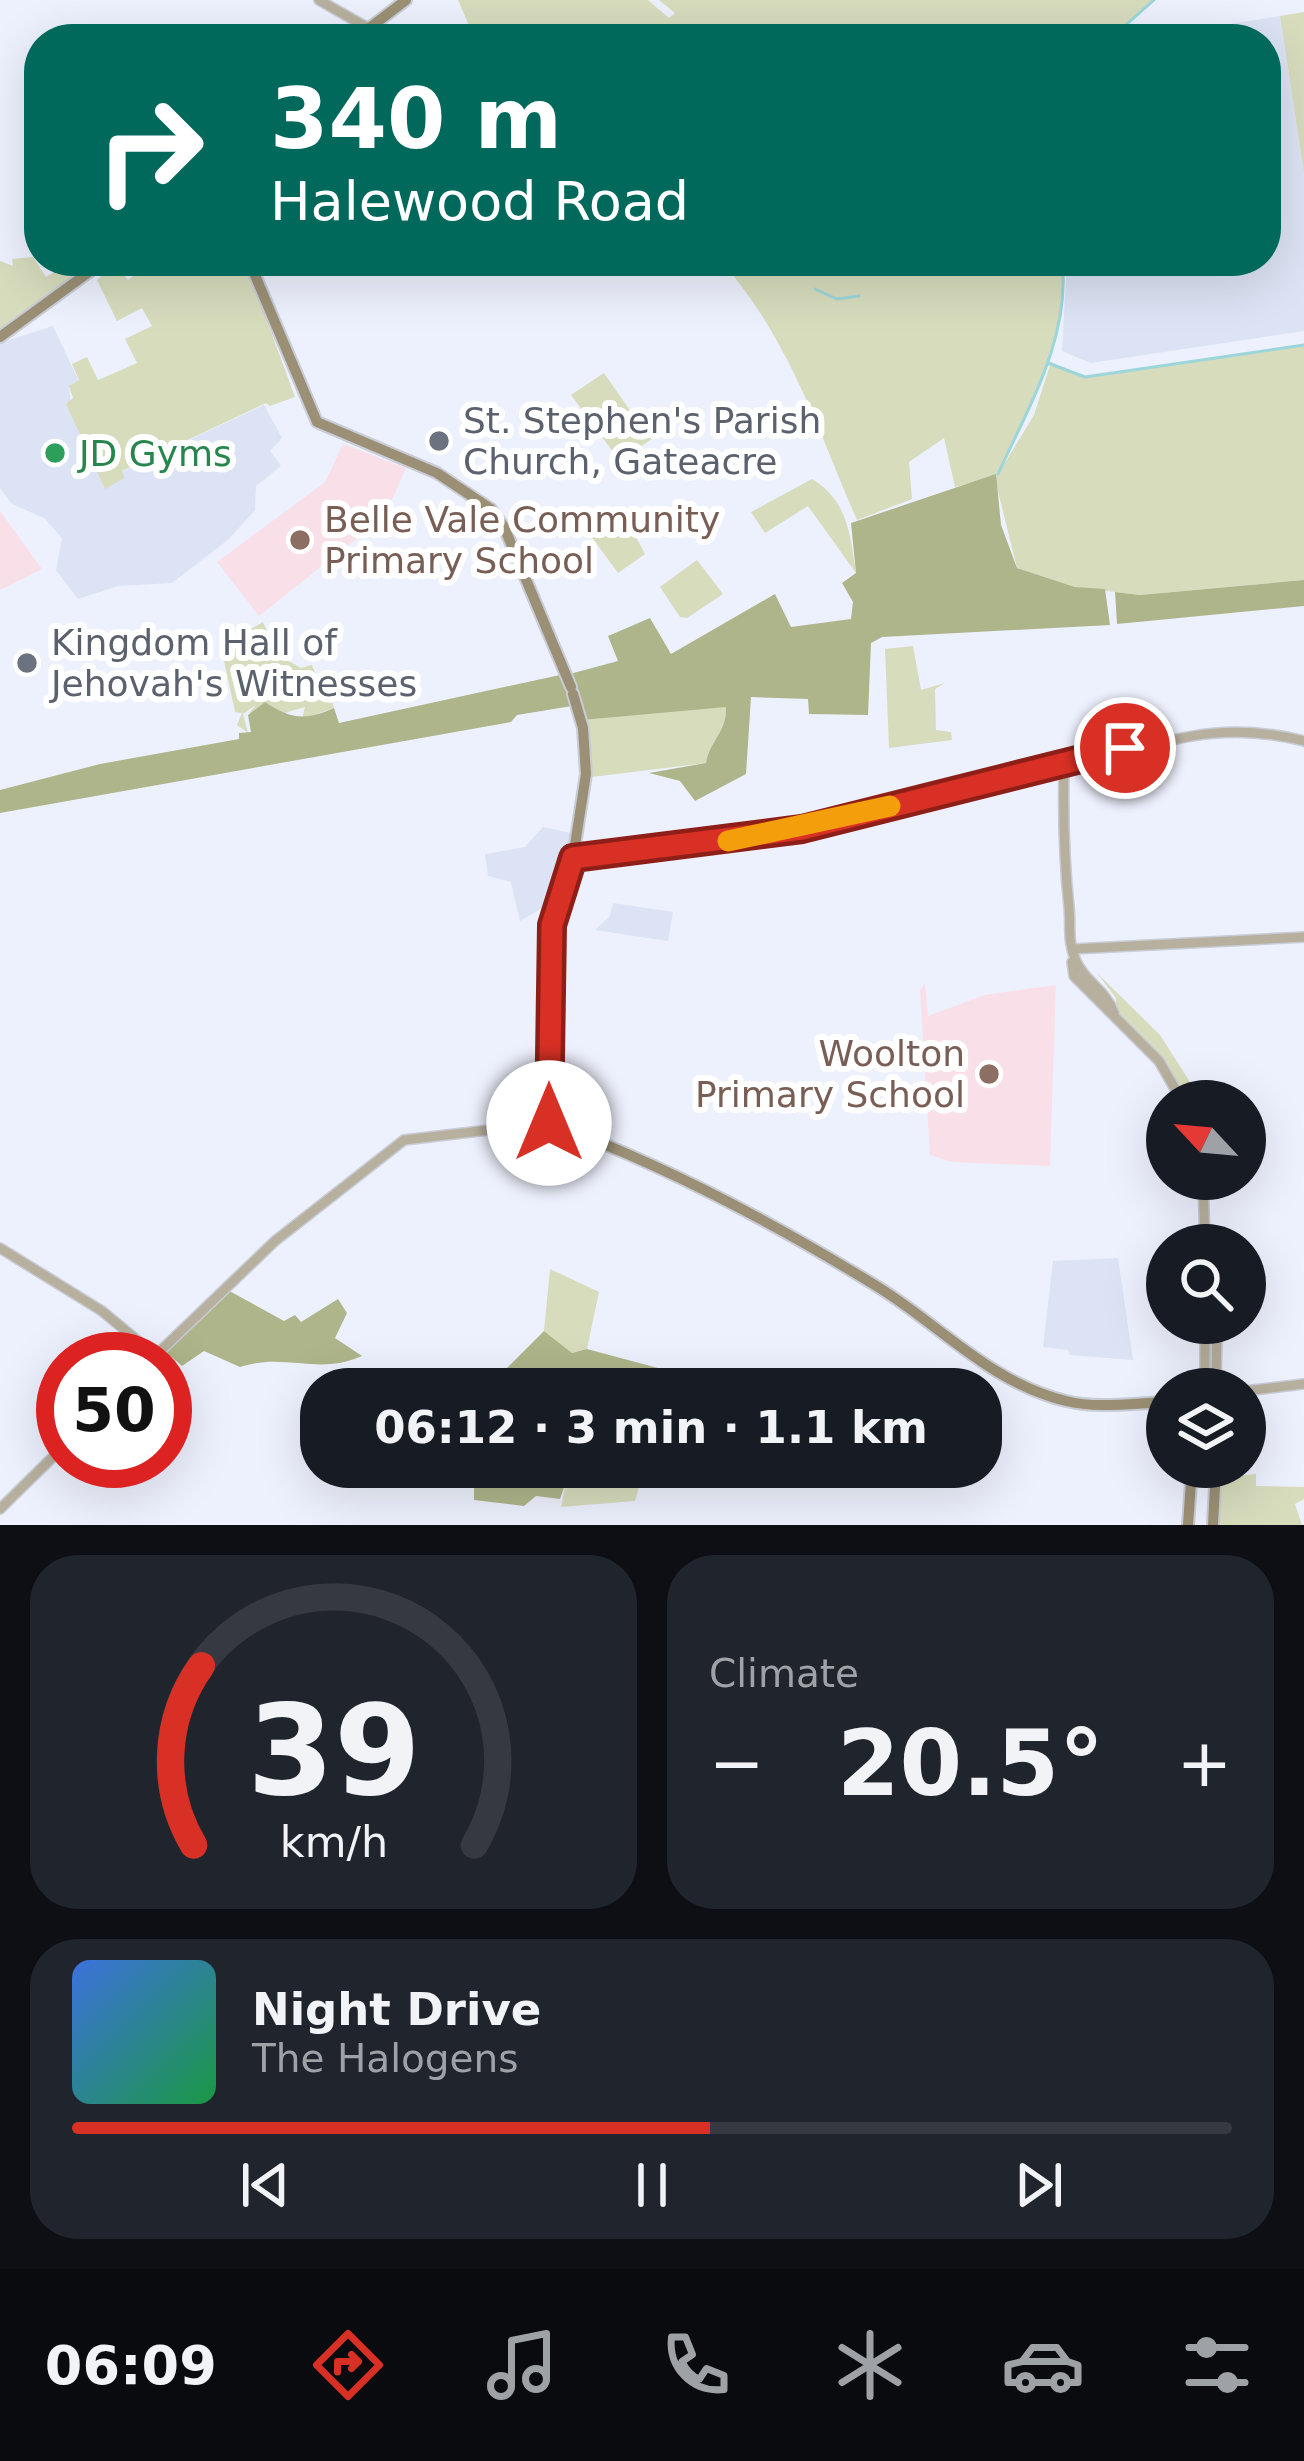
<!DOCTYPE html>
<html lang="en">
<head>
<meta charset="utf-8">
<style>
  body { margin:0; font-family:"DejaVu Sans",sans-serif; background:#20242c; color:#f1f3f6; height:100vh; display:flex; flex-direction:column; font-size:45px; white-space:nowrap }
  * { box-sizing:border-box; margin:0 }
  p { font-size:39px; color:#9ea1a6 }
  .icon { flex:none; width:66px; height:66px; fill:none; stroke:currentColor; stroke-width:2; stroke-linecap:round; stroke-linejoin:round }
  .map { position:relative; height:1525px; overflow:hidden }
  .panel { display:flex; flex-direction:column; gap:30px; padding:30px; background:#0d0f14; flex:1 }
  .panel>* { flex:none }
  .guide { position:absolute; left:24px; top:24px; width:1257px; height:252px; border-radius:48px; box-shadow:0 12px 48px #0002; background:#00695c; color:#fff; overflow:hidden }
  .needle { width:78px; rotate:296deg }
  .tools { position:absolute; left:1146px; top:1080px; display:grid; gap:24px }
  .tools a { display:grid; place-items:center; width:120px; height:120px; border-radius:50%; background:#171b24; box-shadow:0 12px 48px #0002; font-size:60px }
  .speed { position:absolute; left:36px; top:1332px; display:flex; gap:24px; font-size:60px; font-weight:700; text-align:center }
  .speed>* { display:grid; place-content:center; width:156px; height:156px; border-radius:50%; background:#171b24; box-shadow:0 12px 48px #0002; line-height:1 }
  .speed .limit { border:18px solid #d22; background:#fff; color:#111 }
  .pin { position:absolute; display:grid; place-items:center; width:102px; height:102px; color:#fff; margin:-51px; border:6px solid #fff; border-radius:50%; box-shadow:0 3px 12px #0007 }
  .me { position:absolute; width:132px; margin:-66px; rotate:0deg; stroke-linejoin:round; filter:drop-shadow(0 0 9px #0008) }
  .turn { display:flex; align-items:center; gap:42px; height:252px; padding:0 48px; font-size:54px }
  .turn .icon { width:156px; height:156px; stroke-width:2.5 }
  .turn b { display:block; font-size:84px; line-height:102px }
  .big { font-size:90px; font-weight:800; line-height:1.1 }
  .panel .widget { flex:1; display:flex; flex-direction:column; justify-content:center; gap:18px; min-width:0; padding:0 42px; border-radius:48px; background:#20242c }
  .panel .dial { align-items:center; gap:0 }
  .dial svg { height:312px; overflow:visible; fill:none; stroke:#363941; stroke-width:7; stroke-linecap:round; text-anchor:middle }
  .dial text { fill:#f1f3f6; stroke:none }
  .song { display:flex; align-items:center; gap:36px }
  .cover { width:144px; height:144px; border-radius:18px; background:linear-gradient(135deg,hsl(220 70% 55%),hsl(140 70% 35%)) }
  .played { height:12px; border-radius:6px; background:linear-gradient(90deg,#d93025 55%,#363941 55%) }
  .keys { display:flex; justify-content:space-around; direction:ltr }
  .heat { display:flex; justify-content:space-between; align-items:center; font-size:66px; direction:ltr }
  .panel .tiles { flex:1; display:grid; gap:30px; grid-template-columns:1fr 1fr }
  .widget:last-child { grid-column:span 2 }
  .trip { position:absolute; left:300px; top:1368px; width:702px; height:120px; border-radius:48px; background:#171b24; box-shadow:0 12px 48px #0002; font-weight:800; line-height:120px; text-align:center }
  .tab-bar { display:flex; height:192px; justify-content:space-around; align-items:center; background:#090b0e; color:#9ea1a6 }
  .tab-bar .icon { width:84px; height:84px }
  .tab-bar .active { color:#d93025 }
  .tab-bar b { font-size:54px; color:#f1f3f6 }
  .map>svg:first-child { display:block }
  .built { fill:#dbe3f4 }
  .education { fill:#f9e0e8 }
  .green { fill:#d7dcbd }
  .forest { fill:#aeb58a }
  .lines { fill:none; stroke-linecap:round; stroke-linejoin:round }
  .stream { stroke:#9cd6db; stroke-width:3 }
  .tertiary-casing { stroke:#c8ccd6; stroke-width:12 }
  .secondary-casing { stroke:#c8ccd6; stroke-width:14 }
  .tertiary { stroke:#b8b09e; stroke-width:9 }
  .secondary { stroke:#9b9075; stroke-width:10 }
  .route-casing { stroke:#8d1f18; stroke-width:30 }
  .route { stroke:#d93025; stroke-width:21 }
  .slow { stroke:#f59e0b; stroke-width:21 }
  .worship-dot { fill:#6b7280; stroke:#fff; stroke-width:4.5 }
  .leisure-dot { fill:#2e9e5b; stroke:#fff; stroke-width:4.5 }
  .education-dot { fill:#8d6e63; stroke:#fff; stroke-width:4.5 }
  .labels { text-anchor:middle; stroke-width:12; stroke-linejoin:round; paint-order:stroke }
  .worship-label { font-size:36px; fill:#5b616d; stroke:#fff; text-anchor:start }
  .leisure-label { font-size:36px; fill:#27864d; stroke:#fff; text-anchor:start }
  .education-label { font-size:36px; fill:#785e54; stroke:#fff; text-anchor:start }
</style>
</head>
<body>
<div class="map">
<svg width="1304" height="1525" viewBox="0 0 1304 1525">
  <rect width="100%" height="100%" fill="#edf1fd"/>
  <!-- built -->
  <g class="built">
    <path d="M 1280,16 L 1304,173 L 1304,331 L 1091,363 L 1062,351 L 1067,261 L 1266,261 L 1266,39 L 1136,39 Z"/>
    <path d="M 53,326 L 82,388 L 76,382 L 69,388 L 73,417 L 121,472 L 264,405 L 282,438 L 270,451 L 281,466 L 256,486 L 255,510 L 229,539 L 172,583 L 118,586 L 78,599 L 56,570 L 62,538 L 44,518 L 12,504 L 0,488 L 0,343 Z"/>
    <path d="M 543,827 L 575,834 L 554,901 L 520,921 L 511,882 L 488,876 L 485,854 L 525,847 Z"/>
    <path d="M 613,903 L 673,912 L 668,941 L 595,930 L 610,916 Z"/>
    <path d="M 1118,1258 L 1133,1360 L 1070,1355 L 1068,1350 L 1043,1347 L 1053,1261 Z"/>
  </g>
  <!-- education -->
  <g class="education">
    <path d="M 343,444 L 406,468 L 385,516 L 259,616 L 217,562 L 325,482 Z"/>
    <path d="M 0,511 L 42,569 L 0,590 Z"/>
    <path d="M 925,983 L 928,1016 L 984,995 L 1056,985 L 1050,1166 L 951,1162 L 930,1155 L 920,990 Z"/>
  </g>
  <!-- green -->
  <g class="green">
    <path d="M 458,0 L 648,0 L 669,18 L 675,13 L 659,0 L 1156,0 L 1110,39 L 475,39 Z"/>
    <path d="M 1304,12 L 1304,173 L 1280,16 Z"/>
    <path d="M 33,257 L 46,277 L 72,261 L 97,261 L 0,331 L 0,261 L 13,266 L 12,259 Z"/>
    <path d="M 154,261 L 245,261 L 295,397 L 270,406 L 266,403 L 122,471 L 124,478 L 105,489 L 66,404 L 73,398 L 69,386 L 79,380 L 72,364 L 87,357 L 98,380 L 137,363 L 125,339 L 152,326 L 142,308 L 117,321 L 97,280 L 114,264 L 128,280 Z"/>
    <path d="M 721,261 L 1062,261 C 1068,341 1029,408 996,477 L 955,487 L 944,438 L 909,462 L 912,499 L 857,520 C 817,428 789,338 721,261 Z"/>
    <path d="M 1304,345 L 1304,580 L 1140,595 L 1075,587 L 1017,568 L 995,479 L 1034,415 L 1051,362 L 1085,377 Z"/>
    <path d="M 604,373 L 638,422 L 650,415 L 663,432 L 619,460 L 571,395 Z"/>
    <path d="M 812,479 C 848,501 850,534 856,573 L 808,506 L 765,533 L 751,512 Z"/>
    <path d="M 623,513 L 645,554 L 618,573 L 591,536 Z"/>
    <path d="M 697,560 L 723,594 L 687,618 L 680,617 L 660,587 Z"/>
    <path d="M 263,622 L 278,655 L 301,668 L 312,665 L 317,678 L 319,672 L 330,695 L 326,691 L 321,701 L 332,700 L 334,708 L 302,719 L 305,707 L 271,717 L 249,713 L 256,705 L 243,714 L 248,733 L 237,725 L 242,713 L 235,712 L 221,646 Z"/>
    <path d="M 913,646 L 921,690 L 945,683 L 935,689 L 936,730 L 951,732 L 952,740 L 889,748 L 885,649 Z"/>
    <path d="M 702,706 L 726,707 C 727,731 710,740 706,763 L 592,777 L 582,720 Z"/>
    <path d="M 1097,973 L 1160,1035 L 1202,1101 L 1196,1101 L 1188,1083 L 1179,1088 L 1116,1011 L 1116,998 Z"/>
    <path d="M 550,1269 L 599,1292 L 587,1349 L 572,1353 L 544,1331 Z"/>
    <path d="M 495,1467 L 645,1467 L 635,1501 L 561,1507 L 568,1474 L 495,1473 Z"/>
    <path d="M 1256,1474 L 1256,1486 L 1304,1487 L 1304,1499 L 1295,1504 L 1302,1525 L 1219,1525 L 1220,1478 Z"/>
  </g>
  <!-- forest -->
  <g class="forest">
    <path d="M 996,474 L 1001,525 L 1017,568 L 1075,587 L 1105,589 L 1110,625 L 882,637 L 871,643 L 868,715 L 809,714 L 808,699 L 751,697 L 746,774 L 695,801 L 680,781 L 649,773 L 706,763 C 710,740 727,732 726,707 L 582,720 L 566,675 L 618,661 L 608,636 L 650,618 L 671,654 L 775,594 L 791,627 L 851,619 L 853,602 L 842,583 L 856,573 L 851,523 Z"/>
    <path d="M 1304,580 L 1304,606 L 1117,624 L 1115,592 L 1140,595 Z"/>
    <path d="M 560,675 L 572,706 L 517,715 L 511,722 L 0,813 L 0,790 L 100,764 L 239,739 L 239,733 L 251,732 L 248,715 L 265,702 C 290,719 305,721 334,708 L 339,723 Z"/>
    <path d="M 224,1288 L 284,1321 L 295,1315 L 301,1322 L 338,1299 L 347,1313 L 335,1338 L 362,1356 C 317,1376 286,1352 240,1367 L 204,1351 L 182,1366 L 163,1350 Z"/>
    <path d="M 544,1331 L 572,1353 L 587,1349 L 736,1389 L 679,1389 L 583,1370 L 573,1373 L 569,1389 L 486,1389 Z"/>
    <path d="M 474,1467 L 495,1467 L 496,1473 L 528,1467 L 569,1473 L 560,1499 L 536,1496 L 524,1506 L 474,1500 Z"/>
  </g>
  <g class="lines">
    <!-- stream -->
    <g class="stream">
      <path d="M 1110,39 L 1154,0"/>
      <path d="M 815,289 L 837,299 L 859,296"/>
      <path d="M 1048,363 L 1085,377 L 1304,345"/>
      <path d="M 998,474 C 1028,408 1071,337 1062,261"/>
    </g>
    <defs>
      <g id="tertiary">
        <path d="M 319,0 L 368,28"/>
        <path d="M 1064,767 C 1063,815 1064,860 1069,907 C 1071,926 1067,941 1076,961 C 1085,982 1106,990 1114,1013"/>
        <path d="M 573,858 C 659,849 745,843 829,823 C 907,805 982,781 1061,767 C 1154,750 1206,716 1304,741"/>
        <path d="M 1073,949 L 1304,937"/>
        <path d="M 1072,962 L 1074,976 L 1159,1061 L 1182,1101"/>
        <path d="M 1203,1179 L 1205,1245"/>
        <path d="M 0,1248 L 102,1311 L 155,1355"/>
        <path d="M 1205,1323 L 1205,1389"/>
        <path d="M 152,1359 L 275,1241 L 404,1140 L 549,1123"/>
        <path d="M 1216,1389 L 1217,1323"/>
        <path d="M 1245,1391 L 1304,1384"/>
        <path d="M 0,1509 L 63,1447"/>
      </g>
      <g id="secondary">
        <path d="M 355,39 L 406,0"/>
        <path d="M 249,261 L 317,422 L 437,473 L 491,509 L 504,527 L 571,687"/>
        <path d="M 0,337 L 104,261"/>
        <path d="M 573,694 L 583,728 L 586,774 L 573,858 L 551,929 L 549,1123 C 664,1164 774,1223 878,1287 C 941,1326 991,1383 1066,1401 C 1098,1409 1134,1403 1167,1402"/>
        <path d="M 1188,1525 L 1192,1467"/>
        <path d="M 1213,1525 L 1216,1467"/>
      </g>
    </defs>
    <!-- tertiary casing -->
    <use href="#tertiary" class="tertiary-casing"/>
    <!-- secondary casing -->
    <use href="#secondary" class="secondary-casing"/>
    <!-- tertiary -->
    <use href="#tertiary" class="tertiary"/>
    <!-- secondary -->
    <use href="#secondary" class="secondary"/>
  </g>
  <g class="lines">
    <defs>
      <path id="route" d="M 549,1123 L 552,925 L 573,858 L 802,829 L 1125,748"/>
    </defs>
    <!-- route casing -->
    <use href="#route" class="route-casing"/>
    <!-- route -->
    <use href="#route" class="route"/>
    <!-- slow -->
    <path class="slow" d="M 728,841 L 890,806"/>
  </g>
  <!-- markers -->
  <g class="worship-dot">
    <circle cx="439" cy="441" r="12"/>
    <circle cx="27" cy="663" r="12"/>
  </g>
  <circle class="leisure-dot" cx="55" cy="453" r="12"/>
  <g class="education-dot">
    <circle cx="300" cy="540" r="12"/>
    <circle cx="989" cy="1074" r="12"/>
  </g>
  <g class="labels">
    <!-- worship labels -->
    <g class="worship-label">
      <text x="463" y="433">St. Stephen's Parish<tspan x="463" dy="41">Church, Gateacre</tspan></text>
      <text x="51" y="655">Kingdom Hall of<tspan x="51" dy="41">Jehovah's Witnesses</tspan></text>
    </g>
    <!-- leisure labels -->
    <g class="leisure-label">
      <text x="79" y="466">JD Gyms</text>
    </g>
    <!-- education labels -->
    <g class="education-label">
      <text x="324" y="532">Belle Vale Community<tspan x="324" dy="41">Primary School</tspan></text>
      <text x="965" y="1066" text-anchor="end">Woolton<tspan x="965" dy="41">Primary School</tspan></text>
    </g>
  </g>
</svg>
<div class="tools">
<a><svg class="needle" viewBox="-14 -14 28 28"><path d="M0-13l5 13h-10z" fill="#e53935"/><path d="M0 13l5-13h-10z" fill="#9ea1a6"/></svg></a>
<a><svg class="icon" aria-label="search" viewBox="0 0 24 24"><circle cx="10" cy="10" r="6"/><path d="M15 15l6 6"/></svg></a>
<a><svg class="icon" aria-label="layers" viewBox="0 0 24 24"><path d="M12 4l9 5-9 5-9-5zM3 14l9 5 9-5"/></svg></a>
</div>
<div class="speed"><div class="limit">50</div></div>
<div class="pin" style="left:1125px;top:748px;background:#d93025"><svg class="icon" aria-label="arrive" viewBox="0 0 24 24"><path d="M6 21V4h12l-3 4 3 4H6"/></svg></div>
<svg class="me" style="left:549px;top:1123px" viewBox="-20 -20 40 40"><circle r="19" fill="#fff"/><path d="M0-13L10 11 0 6-10 11z" fill="#d93025"/></svg>
<div class="trip">06:12 · 3 min · 1.1 km</div>
<div class="guide">
<div class="turn"><svg class="icon" aria-label="right" viewBox="0 0 24 24"><path d="M7 20v-9h11M14 6l5 5-5 5"/></svg><div><b>340 m</b>Halewood Road</div></div>
</div>
</div>
<section class="panel">
<div class="tiles">
<div class="widget dial"><svg viewBox="0 0 100 80">
<path d="M14 69A42 42 0 1 1 86 69"/>
<path d="M14 69A42 42 0 0 1 16 23" stroke="#d93025"/>
<text x="50" y="56" font-size="32" font-weight="700">39</text>
<text x="50" y="72" font-size="11">km/h</text>
</svg></div>
<div class="widget"><p>Climate</p>
<div class="heat"><a>−</a><b class="big">20.5°</b><a>+</a></div>
</div>
<div class="widget">
<div class="song"><i class="cover"></i><div><b>Night Drive</b><p>The Halogens</p></div></div>
<div class="played"></div>
<div class="keys"><svg class="icon" aria-label="previous" viewBox="0 0 24 24"><path d="M18 5L8 12l10 7zM5 5v14"/></svg><svg class="icon" aria-label="pause" viewBox="0 0 24 24"><path d="M8 5v14M16 5v14"/></svg><svg class="icon" aria-label="next" viewBox="0 0 24 24"><path d="M6 5l10 7-10 7zM19 5v14"/></svg></div>
</div>
</div>
</section>
<nav class="tab-bar">
<b>06:09</b>
<svg class="icon active" aria-label="directions" viewBox="0 0 24 24"><path d="M12 3l9 9-9 9-9-9zM9 14v-3h6M13 9l2 2-2 2"/></svg>
<svg class="icon" aria-label="music" viewBox="0 0 24 24"><path d="M9 18V5l10-2v13"/><circle cx="6" cy="18" r="3"/><circle cx="16" cy="16" r="3"/></svg>
<svg class="icon" aria-label="phone" viewBox="0 0 24 24"><path d="M5 4h4l2 5-3 2q2 4 5 5l2-3 5 2v4C11 20 4 13 5 4z"/></svg>
<svg class="icon" aria-label="climate" viewBox="0 0 24 24"><path d="M12 3v18M4 7l16 10M4 17L20 7"/></svg>
<svg class="icon" aria-label="car" viewBox="0 0 24 24"><path d="M5 17H2v-5l4-1 3-4h7l3 4 3 1v5h-3M9 17h6M6 11h13"/><circle cx="7" cy="17" r="2"/><circle cx="17" cy="17" r="2"/></svg>
<svg class="icon" aria-label="filters" viewBox="0 0 24 24"><path d="M4 7h16M4 17h16"/><circle cx="9" cy="7" r="2"/><circle cx="15" cy="17" r="2"/></svg>
</nav>
</body>
</html>
